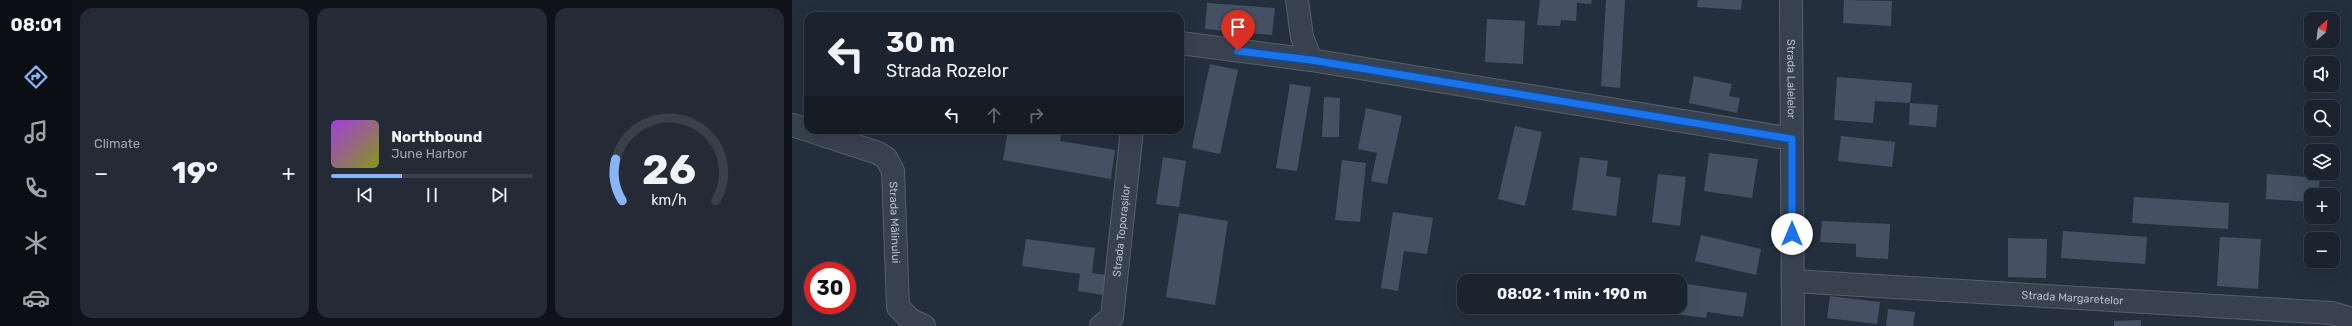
<!DOCTYPE html>
<html lang="en">
<head>
<meta charset="utf-8">
<style>
  body { margin:0; font-family:Rubik,sans-serif; background:#242b36; color:#f1f3f6; height:100vh; display:flex; flex-direction:column; font-size:15px; white-space:nowrap }
  * { box-sizing:border-box; margin:0 }
  p { font-size:13px; color:#a0a4aa }
  .icon { flex:none; width:22px; height:22px; fill:none; stroke:currentColor; stroke-width:2; stroke-linecap:round; stroke-linejoin:round }
  .map { position:relative; flex:1; overflow:hidden }
  .panel { display:flex; flex-direction:column; gap:8px; padding:8px; background:#0f1319; width:720px }
  .panel>* { flex:none }
  .guide { position:absolute; left:12px; top:12px; width:380px; height:122px; border-radius:12px; box-shadow:0 4px 16px #0002,0 0 0 1px #39404a; background:#1b232e; color:#f1f3f6; overflow:hidden }
  .needle { width:26px; rotate:28deg }
  .tools { position:absolute; left:1512px; top:12px; display:grid; gap:8px }
  .tools a { display:grid; place-items:center; width:36px; height:36px; border-radius:8px; background:#1b232e; box-shadow:0 4px 16px #0002,0 0 0 1px #39404a; font-size:20px }
  .speed { position:absolute; left:12px; top:262px; display:flex; gap:8px; font-size:20px; font-weight:700; text-align:center }
  .speed>* { display:grid; place-content:center; width:52px; height:52px; border-radius:50%; background:#1b232e; box-shadow:0 4px 16px #0002,0 0 0 1px #39404a; line-height:1 }
  .speed .limit { border:6px solid #d22; background:#fff; color:#111 }
  .pin { position:absolute; display:grid; place-items:center; width:34px; height:34px; color:#fff; margin:-41px -17px; border-radius:50% 50% 50% 0; rotate:-45deg; box-shadow:0 0 4px #0007 }
  .pin .icon { rotate:45deg }
  .me { position:absolute; width:44px; margin:-22px; rotate:0deg; stroke-linejoin:round; filter:drop-shadow(0 0 3px #0008) }
  .turn { display:flex; align-items:center; gap:14px; height:84px; padding:0 16px; font-size:18px }
  .turn .icon { width:52px; height:52px; stroke-width:2.5 }
  .turn b { display:block; font-size:28px; line-height:34px }
  .lanes { display:flex; align-items:center; height:38px; padding:0 16px; background:#0003; justify-content:center; gap:20px; direction:ltr }
  .lanes .off { opacity:.35 }
  .big { font-size:30px; font-weight:700; line-height:1.1 }
  .panel .card { flex:1; display:flex; flex-direction:column; justify-content:center; gap:6px; min-width:0; padding:0 14px; border-radius:12px; background:#242b36 }
  .panel .dial { align-items:center; gap:0 }
  .dial svg { height:104px; overflow:visible; fill:none; stroke:#39404a; stroke-width:7; stroke-linecap:round; text-anchor:middle }
  .dial text { fill:#f1f3f6; stroke:none }
  .song { display:flex; align-items:center; gap:12px }
  .cover { width:48px; height:48px; border-radius:6px; background:linear-gradient(135deg,hsl(280 70% 55%),hsl(70 70% 35%)) }
  .played { height:4px; border-radius:2px; background:linear-gradient(90deg,#8ab4f8 35%,#39404a 35%) }
  .keys { display:flex; justify-content:space-around; direction:ltr }
  .heat { display:flex; justify-content:space-between; align-items:center; font-size:22px; direction:ltr }
  .panel .tiles { flex:1; display:grid; gap:8px; grid-template-columns:repeat(3,1fr) }
  .trip { position:absolute; left:665px; top:274px; width:230px; height:40px; border-radius:12px; background:#1b232e; box-shadow:0 4px 16px #0002,0 0 0 1px #39404a; font-weight:700; line-height:40px; text-align:center }
  main { display:flex; flex:1; min-height:0 }
  .tabs { display:flex; flex-direction:column; width:72px; justify-content:space-around; align-items:center; background:#0b0e12; color:#a0a4aa }
  .tabs .icon { width:28px; height:28px }
  .tabs .selected { color:#8ab4f8 }
  .tabs b { font-size:18px; color:#f1f3f6 }
  .map>svg:first-child { display:block }
  .building { fill:#455162 }
  .lines { fill:none; stroke-linecap:round; stroke-linejoin:round }
  .street-casing { stroke:#565f6c; stroke-width:24 }
  .street { stroke:#38414e; stroke-width:22 }
  .route-casing { stroke:#114b97; stroke-width:10 }
  .route { stroke:#1a73e8; stroke-width:7 }
  .labels { text-anchor:middle; stroke-width:4; stroke-linejoin:round; paint-order:stroke }
  .street-label { font-size:11px; fill:#b4bcc9; stroke:#1d2633 }
</style>
</head>
<body>
<main>
<nav class="tabs">
<b>08:01</b>
<svg class="icon selected" aria-label="directions" viewBox="0 0 24 24"><path d="M12 3l9 9-9 9-9-9zM9 14v-3h6M13 9l2 2-2 2"/></svg>
<svg class="icon" aria-label="music" viewBox="0 0 24 24"><path d="M9 18V5l10-2v13"/><circle cx="6" cy="18" r="3"/><circle cx="16" cy="16" r="3"/></svg>
<svg class="icon" aria-label="phone" viewBox="0 0 24 24"><path d="M5 4h4l2 5-3 2q2 4 5 5l2-3 5 2v4C11 20 4 13 5 4z"/></svg>
<svg class="icon" aria-label="climate" viewBox="0 0 24 24"><path d="M12 3v18M4 7l16 10M4 17L20 7"/></svg>
<svg class="icon" aria-label="car" viewBox="0 0 24 24"><path d="M5 17H2v-5l4-1 3-4h7l3 4 3 1v5h-3M9 17h6M6 11h13"/><circle cx="7" cy="17" r="2"/><circle cx="17" cy="17" r="2"/></svg>
</nav>
<section class="panel">
<div class="tiles">
<div class="card"><p>Climate</p>
<div class="heat"><a>−</a><b class="big">19°</b><a>+</a></div>
</div>
<div class="card">
<div class="song"><i class="cover"></i><div><b>Northbound</b><p>June Harbor</p></div></div>
<div class="played"></div>
<div class="keys"><svg class="icon" aria-label="previous" viewBox="0 0 24 24"><path d="M18 5L8 12l10 7zM5 5v14"/></svg><svg class="icon" aria-label="pause" viewBox="0 0 24 24"><path d="M8 5v14M16 5v14"/></svg><svg class="icon" aria-label="next" viewBox="0 0 24 24"><path d="M6 5l10 7-10 7zM19 5v14"/></svg></div>
</div>
<div class="card dial"><svg viewBox="0 0 100 80">
<path d="M14 69A42 42 0 1 1 86 69"/>
<path d="M14 69A42 42 0 0 1 9 37" stroke="#8ab4f8"/>
<text x="50" y="56" font-size="32" font-weight="700">26</text>
<text x="50" y="72" font-size="11">km/h</text>
</svg></div>
</div>
</section>
<div class="map">
<svg width="1560" height="326" viewBox="0 0 1560 326">
  <rect width="100%" height="100%" fill="#242f3e"/>
  <!-- building -->
  <g class="building">
    <path d="M 748,0 L 800,0 L 799,4 L 785,3 L 784,21 L 769,20 L 768,26 L 745,25 Z"/>
    <path d="M 814,0 L 833,0 L 828,88 L 809,86 Z"/>
    <path d="M 906,0 L 950,0 L 949,10 L 905,7 Z"/>
    <path d="M 1052,0 L 1100,1 L 1099,26 L 1051,23 Z"/>
    <path d="M 415,3 L 483,8 L 480,35 L 413,29 Z"/>
    <path d="M 695,19 L 733,21 L 731,64 L 693,62 Z"/>
    <path d="M 418,64 L 446,70 L 428,154 L 400,148 Z"/>
    <path d="M 902,76 L 940,84 L 937,96 L 948,98 L 945,113 L 897,103 Z"/>
    <path d="M 1045,77 L 1120,83 L 1118,103 L 1083,101 L 1081,123 L 1042,120 Z"/>
    <path d="M 498,84 L 519,87 L 505,171 L 484,168 Z"/>
    <path d="M 532,97 L 548,98 L 547,137 L 530,137 Z"/>
    <path d="M 1118,103 L 1146,105 L 1144,127 L 1117,125 Z"/>
    <path d="M 574,108 L 610,116 L 595,184 L 579,181 L 585,153 L 566,149 Z"/>
    <path d="M 723,126 L 750,132 L 733,206 L 706,199 Z"/>
    <path d="M 216,130 L 270,130 L 268,141 L 323,150 L 319,179 L 211,160 Z"/>
    <path d="M 1049,136 L 1103,142 L 1100,167 L 1046,161 Z"/>
    <path d="M 917,153 L 966,159 L 960,198 L 912,191 Z"/>
    <path d="M 371,157 L 394,161 L 387,207 L 364,204 Z"/>
    <path d="M 788,157 L 816,161 L 814,176 L 829,178 L 824,216 L 780,210 Z"/>
    <path d="M 550,160 L 574,163 L 568,222 L 543,220 Z"/>
    <path d="M 866,174 L 894,177 L 888,226 L 860,222 Z"/>
    <path d="M 1475,174 L 1528,178 L 1526,195 L 1519,195 L 1519,202 L 1474,199 Z"/>
    <path d="M 1342,197 L 1437,203 L 1436,229 L 1340,223 Z"/>
    <path d="M 601,212 L 641,218 L 635,254 L 612,251 L 606,291 L 589,288 Z"/>
    <path d="M 387,213 L 436,221 L 423,305 L 374,297 Z"/>
    <path d="M 1030,221 L 1098,224 L 1096,259 L 1064,257 L 1064,244 L 1028,242 Z"/>
    <path d="M 1271,231 L 1355,237 L 1353,264 L 1269,258 Z"/>
    <path d="M 909,235 L 969,249 L 964,275 L 903,261 Z"/>
    <path d="M 1428,237 L 1469,239 L 1466,289 L 1425,286 Z"/>
    <path d="M 1216,238 L 1255,239 L 1254,278 L 1216,277 Z"/>
    <path d="M 234,239 L 303,248 L 300,273 L 321,276 L 318,296 L 286,291 L 288,274 L 230,266 Z"/>
    <path d="M 888,283 L 955,293 L 951,317 L 915,312 L 914,318 L 867,312 L 868,307 L 888,307 Z"/>
    <path d="M 1038,296 L 1088,302 L 1085,324 L 1035,318 Z"/>
    <path d="M 1096,309 L 1123,312 L 1121,326 L 1094,326 Z"/>
    <path d="M 1349,320 L 1349,326 L 1322,326 L 1322,321 Z"/>
  </g>
  <g class="lines">
    <defs>
      <g id="street">
        <path d="M 505,0 L 510,37 L 519,60"/>
        <path id="s1" d="M 999,0 L 1001,326"/>
        <path d="M 388,43 L 519,60 L 1000,139"/>
        <path id="s2" d="M 0,125 L 86,153 L 94,158 L 101,171 L 106,307 L 119,320 L 132,326"/>
        <path id="s3" d="M 1001,281 L 1540,313 L 1560,319"/>
        <path id="s4" d="M 309,326 L 320,317 L 340,130"/>
      </g>
    </defs>
    <!-- street casing -->
    <use href="#street" class="street-casing"/>
    <!-- street -->
    <use href="#street" class="street"/>
  </g>
  <g class="lines">
    <defs>
      <path id="route" d="M 446,51 L 519,60 L 1000,139 L 1000,234"/>
    </defs>
    <!-- route casing -->
    <use href="#route" class="route-casing"/>
    <!-- route -->
    <use href="#route" class="route"/>
  </g>
  <g class="labels">
    <!-- street labels -->
    <g class="street-label">
      <text dy="4" stroke="none"><textPath href="#s1" startOffset="79">Strada Lalelelor</textPath></text>
      <text dy="4" stroke="none"><textPath href="#s2" startOffset="166">Strada Mălinului</textPath></text>
      <text dy="4" stroke="none"><textPath href="#s4" startOffset="101">Strada Toporașilor</textPath></text>
      <text dy="4" stroke="none"><textPath href="#s3" startOffset="280">Strada Margaretelor</textPath></text>
    </g>
  </g>
</svg>
<div class="tools">
<a><svg class="needle" viewBox="-14 -14 28 28"><path d="M0-13l5 13h-10z" fill="#e53935"/><path d="M0 13l5-13h-10z" fill="#a0a4aa"/></svg></a>
<a><svg class="icon" aria-label="sound" viewBox="0 0 24 24"><path d="M4 9h4l5-4v14l-5-4H4zM17 9q2 3 0 6"/></svg></a>
<a><svg class="icon" aria-label="search" viewBox="0 0 24 24"><circle cx="10" cy="10" r="6"/><path d="M15 15l6 6"/></svg></a>
<a><svg class="icon" aria-label="layers" viewBox="0 0 24 24"><path d="M12 4l9 5-9 5-9-5zM3 14l9 5 9-5"/></svg></a>
<a>+</a>
<a>−</a>
</div>
<div class="speed"><div class="limit">30</div></div>
<div class="pin" style="left:446px;top:51px;background:#d93025"><svg class="icon" aria-label="arrive" viewBox="0 0 24 24"><path d="M6 21V4h12l-3 4 3 4H6"/></svg></div>
<svg class="me" style="left:1000px;top:234px" viewBox="-20 -20 40 40"><circle r="19" fill="#fff"/><path d="M0-13L10 11 0 6-10 11z" fill="#1a73e8"/></svg>
<div class="trip">08:02 · 1 min · 190 m</div>
<div class="guide">
<div class="turn"><svg class="icon" aria-label="left" viewBox="0 0 24 24"><path d="M17 20v-9H6M10 6l-5 5 5 5"/></svg><div><b>30 m</b>Strada Rozelor</div></div>
<div class="lanes"><svg class="icon" aria-label="left" viewBox="0 0 24 24"><path d="M17 20v-9H6M10 6l-5 5 5 5"/></svg><svg class="icon off" aria-label="ahead" viewBox="0 0 24 24"><path d="M12 20V5M6 11l6-6 6 6"/></svg><svg class="icon off" aria-label="right" viewBox="0 0 24 24"><path d="M7 20v-9h11M14 6l5 5-5 5"/></svg></div>
</div>
</div>
</main>
</body>
</html>
